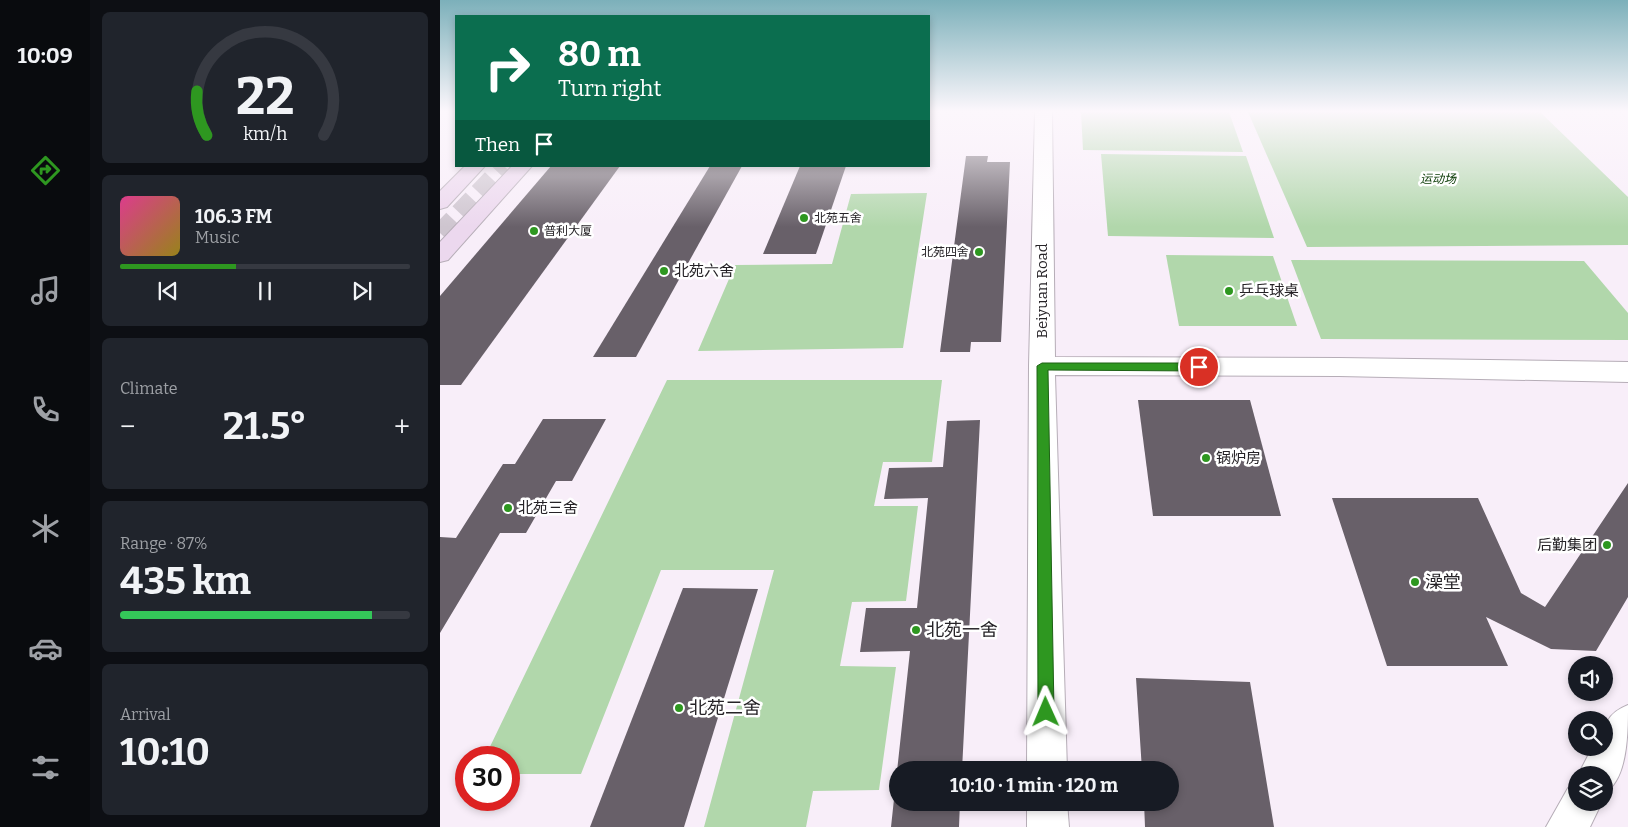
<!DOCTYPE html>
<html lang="en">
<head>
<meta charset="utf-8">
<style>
  body { margin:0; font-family:Bitter,"Noto Sans SC",serif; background:#20242c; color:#f1f3f6; height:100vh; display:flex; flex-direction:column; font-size:19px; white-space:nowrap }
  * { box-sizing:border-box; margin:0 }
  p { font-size:16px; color:#9ea1a6 }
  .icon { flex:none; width:28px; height:28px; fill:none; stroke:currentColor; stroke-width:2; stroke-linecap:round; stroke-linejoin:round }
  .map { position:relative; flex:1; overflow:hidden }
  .side { display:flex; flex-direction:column; gap:12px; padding:12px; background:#0d0f14; width:350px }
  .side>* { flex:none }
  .hud { position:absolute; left:15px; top:15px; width:475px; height:152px; border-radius:0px; box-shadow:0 2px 8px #0003; background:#0b6e4f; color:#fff; overflow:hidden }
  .tools { position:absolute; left:1128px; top:656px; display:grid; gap:10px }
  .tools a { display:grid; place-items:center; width:45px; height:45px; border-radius:50%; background:#171b24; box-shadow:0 2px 8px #0003; font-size:25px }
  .speed { position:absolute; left:15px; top:746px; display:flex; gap:10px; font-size:25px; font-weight:700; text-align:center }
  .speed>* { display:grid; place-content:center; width:65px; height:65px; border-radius:50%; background:#171b24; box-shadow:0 2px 8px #0003; line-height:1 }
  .speed .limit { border:8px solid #d22; background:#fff; color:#111 }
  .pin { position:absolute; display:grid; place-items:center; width:42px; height:42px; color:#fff; margin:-21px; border:2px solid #fff; border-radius:50%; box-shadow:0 1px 5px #0007 }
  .me { position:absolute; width:55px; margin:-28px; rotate:359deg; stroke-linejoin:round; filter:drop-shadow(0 0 4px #0008) }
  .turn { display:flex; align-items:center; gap:18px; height:105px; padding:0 20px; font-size:22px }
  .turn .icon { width:65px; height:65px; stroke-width:2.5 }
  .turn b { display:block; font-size:35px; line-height:42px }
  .then { display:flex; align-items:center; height:48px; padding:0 20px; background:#0003; gap:10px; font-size:19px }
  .big { font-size:38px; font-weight:700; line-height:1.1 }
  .side .widget { flex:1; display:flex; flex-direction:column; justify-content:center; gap:8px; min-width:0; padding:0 18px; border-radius:8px; background:#20242c }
  .side .dial { align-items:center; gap:0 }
  .dial svg { height:130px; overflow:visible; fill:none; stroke:#363941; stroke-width:7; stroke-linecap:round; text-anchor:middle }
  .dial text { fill:#f1f3f6; stroke:none }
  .song { display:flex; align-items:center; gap:15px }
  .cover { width:60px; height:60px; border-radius:8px; background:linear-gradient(135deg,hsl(330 70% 55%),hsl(50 70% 35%)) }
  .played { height:5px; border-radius:2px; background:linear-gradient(90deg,#2e9720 40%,#363941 40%) }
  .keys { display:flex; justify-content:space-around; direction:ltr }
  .heat { display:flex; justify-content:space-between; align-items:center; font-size:28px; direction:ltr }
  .charge { height:8px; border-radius:4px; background:linear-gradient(90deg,#34c759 87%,#363941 0) }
  .trip { position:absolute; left:449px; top:761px; width:290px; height:50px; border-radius:25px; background:#171b24; box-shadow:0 2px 8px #0003; font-weight:700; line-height:50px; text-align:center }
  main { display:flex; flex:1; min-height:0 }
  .dock { display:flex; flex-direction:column; width:90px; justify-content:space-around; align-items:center; background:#090b0e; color:#9ea1a6 }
  .dock .icon { width:35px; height:35px }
  .dock .selected { color:#2e9720 }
  .dock b { font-size:22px; color:#f1f3f6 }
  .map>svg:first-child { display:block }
  .green { fill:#b1d7ab }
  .building { fill:#686069 }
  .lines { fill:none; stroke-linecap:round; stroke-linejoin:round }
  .primary-tunnel { stroke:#cec5cf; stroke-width:19; stroke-dasharray:19 9; stroke-linecap:butt }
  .street-casing { stroke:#b6adb7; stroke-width:2 }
  .secondary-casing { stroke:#b6adb7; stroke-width:2 }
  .street { fill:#fff; fill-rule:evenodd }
  .secondary { fill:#ecd8ee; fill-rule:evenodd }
  .route { fill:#2e9720; stroke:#1e6215 }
  .poi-dot { fill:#2e9720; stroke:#fff; stroke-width:2 }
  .labels { text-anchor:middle; stroke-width:5; stroke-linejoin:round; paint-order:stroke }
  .far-park-label { font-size:12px; font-style:italic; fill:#073802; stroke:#fff }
  .far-poi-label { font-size:12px; fill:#262327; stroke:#fff; text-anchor:start }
  .poi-label { font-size:15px; fill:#262327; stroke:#fff; text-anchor:start }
  .street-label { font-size:15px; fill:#262327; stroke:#fff }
  .near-poi-label { font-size:18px; fill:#262327; stroke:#fff; text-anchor:start }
</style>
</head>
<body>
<main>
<nav class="dock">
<b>10:09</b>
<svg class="icon selected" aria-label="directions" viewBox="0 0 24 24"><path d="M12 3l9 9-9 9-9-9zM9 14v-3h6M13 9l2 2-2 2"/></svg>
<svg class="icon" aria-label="music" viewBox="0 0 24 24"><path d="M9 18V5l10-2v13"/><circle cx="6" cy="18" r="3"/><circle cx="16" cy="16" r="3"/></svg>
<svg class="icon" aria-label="phone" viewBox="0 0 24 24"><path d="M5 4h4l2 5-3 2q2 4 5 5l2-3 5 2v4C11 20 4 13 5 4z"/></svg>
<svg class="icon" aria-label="climate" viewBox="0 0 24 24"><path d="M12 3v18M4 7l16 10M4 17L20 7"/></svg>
<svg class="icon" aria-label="car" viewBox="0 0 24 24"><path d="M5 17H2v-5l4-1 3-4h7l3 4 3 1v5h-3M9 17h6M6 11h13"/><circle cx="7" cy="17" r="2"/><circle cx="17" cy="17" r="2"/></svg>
<svg class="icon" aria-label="filters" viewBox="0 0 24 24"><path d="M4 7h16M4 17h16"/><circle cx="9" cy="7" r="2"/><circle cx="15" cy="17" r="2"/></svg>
</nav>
<section class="side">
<div class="widget dial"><svg viewBox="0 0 100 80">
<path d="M14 69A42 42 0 1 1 86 69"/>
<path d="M14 69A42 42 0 0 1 8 42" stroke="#2e9720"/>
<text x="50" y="56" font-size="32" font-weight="700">22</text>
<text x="50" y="72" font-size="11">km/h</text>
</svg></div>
<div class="widget">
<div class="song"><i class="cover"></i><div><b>106.3 FM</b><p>Music</p></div></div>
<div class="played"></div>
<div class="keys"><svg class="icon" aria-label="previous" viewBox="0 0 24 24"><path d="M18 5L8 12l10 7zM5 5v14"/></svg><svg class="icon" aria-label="pause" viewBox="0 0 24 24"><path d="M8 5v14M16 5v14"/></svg><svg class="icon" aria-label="next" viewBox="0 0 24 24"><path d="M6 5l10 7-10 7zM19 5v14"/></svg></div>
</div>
<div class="widget"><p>Climate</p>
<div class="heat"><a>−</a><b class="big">21.5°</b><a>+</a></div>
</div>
<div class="widget"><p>Range · 87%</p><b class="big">435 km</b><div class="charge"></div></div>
<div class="widget"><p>Arrival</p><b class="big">10:10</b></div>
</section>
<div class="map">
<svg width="1188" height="827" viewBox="0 0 1188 827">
  <rect width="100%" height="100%" fill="#f8eef9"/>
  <!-- green -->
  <g class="green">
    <path d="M 641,112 L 789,112 L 803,152 L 643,150 Z"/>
    <path d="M 808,112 L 1100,112 L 1188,197 L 1188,245 L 867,247 Z"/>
    <path d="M 661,154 L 806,156 L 834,238 L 668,236 Z"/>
    <path d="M 487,193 L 463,348 L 258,351 L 295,265 L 392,264 L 411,194 Z"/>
    <path d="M 726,255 L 833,256 L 857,326 L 739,326 Z"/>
    <path d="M 851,260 L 1144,261 L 1188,313 L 1188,340 L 881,339 Z"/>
    <path d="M 227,380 L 502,380 L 492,462 L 443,462 L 434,506 L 478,506 L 466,601 L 412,602 L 400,666 L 456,667 L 439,790 L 373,791 L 366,827 L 264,827 L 334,570 L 221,570 L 141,774 L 69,774 L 69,758 L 45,757 Z"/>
  </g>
  <!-- building -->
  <g class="building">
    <path d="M 526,156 L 548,156 L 547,162 L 570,162 L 561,342 L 531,342 L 530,352 L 500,352 Z"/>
    <path d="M 111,166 L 180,166 L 21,385 L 0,385 L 0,296 Z"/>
    <path d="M 270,166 L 302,166 L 196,357 L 153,357 Z"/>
    <path d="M 360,166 L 406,166 L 376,254 L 323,254 Z"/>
    <path d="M 698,400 L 810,400 L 841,516 L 713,516 Z"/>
    <path d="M 103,419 L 166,419 L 132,481 L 116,481 L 86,533 L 60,533 L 0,633 L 0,537 L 16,538 L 63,464 L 75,464 Z"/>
    <path d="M 540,420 L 522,770 L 458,770 L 458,802 L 520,802 L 519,827 L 451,827 L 470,651 L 420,652 L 426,608 L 477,608 L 488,498 L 444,499 L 449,468 L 503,467 L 507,421 Z"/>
    <path d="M 1188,483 L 1188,597 L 1156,651 L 1111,649 L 1046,617 L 1068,666 L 947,666 L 892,498 L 1038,498 L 1081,593 L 1105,607 Z"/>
    <path d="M 243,588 L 318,589 L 244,827 L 150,827 Z"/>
    <path d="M 696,678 L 810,682 L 834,827 L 705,827 L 704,802 L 730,802 L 730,770 L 702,770 Z"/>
  </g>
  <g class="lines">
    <!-- primary-tunnel -->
    <path class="primary-tunnel" d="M 0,233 L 64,166"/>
    <defs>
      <g id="street">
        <path d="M 595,112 L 612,112 L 615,357 L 899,358 L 1188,362 L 1188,382 L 899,376 L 615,375 L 627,770 L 587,770 L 589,366 Z"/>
        <path d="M 1188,705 C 1188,732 1188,780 1164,793 L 1164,775 L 1138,775 L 1152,748 L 1164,748 C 1164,725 1166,714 1188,705 Z"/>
        <path d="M 1136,784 L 1136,802 L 1162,802 L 1150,827 L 1106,827 L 1128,788 Z"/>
        <path d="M 587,802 L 627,802 L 629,827 L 587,827 Z"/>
      </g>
      <g id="secondary">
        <path d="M 25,166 L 45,166 L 7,207 L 0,209 L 0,191 Z"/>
        <path d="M 72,166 L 92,166 L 8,260 L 0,262 L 0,242 Z"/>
      </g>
    </defs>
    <!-- street casing -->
    <use href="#street" class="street-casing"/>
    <!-- secondary casing -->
    <use href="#secondary" class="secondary-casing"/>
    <!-- street -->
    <use href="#street" class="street"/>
    <!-- secondary -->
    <use href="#secondary" class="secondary"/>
  </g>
  <!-- sky -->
  <linearGradient id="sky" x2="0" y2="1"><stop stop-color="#7cb0ba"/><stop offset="0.49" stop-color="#fcf7fc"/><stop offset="1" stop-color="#fcf7fc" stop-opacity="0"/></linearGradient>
  <rect width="1188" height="227" fill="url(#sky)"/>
  <!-- route -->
  <path class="route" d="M 602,363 L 759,363 L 764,367 L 759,371 L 608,370 L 614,712 L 612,718 L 606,720 L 601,718 L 598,712 L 597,366 Z"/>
  <!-- markers -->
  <g class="poi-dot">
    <circle cx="364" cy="218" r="5"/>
    <circle cx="94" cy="231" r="5"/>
    <circle cx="539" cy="252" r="5"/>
    <circle cx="224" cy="271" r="5"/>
    <circle cx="789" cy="291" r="5"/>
    <circle cx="766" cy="458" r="5"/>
    <circle cx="68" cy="508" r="5"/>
    <circle cx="1167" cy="545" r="5"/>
    <circle cx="975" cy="582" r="5"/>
    <circle cx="476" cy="630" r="5"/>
    <circle cx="239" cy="708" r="5"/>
  </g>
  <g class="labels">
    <!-- far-park labels -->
    <g class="far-park-label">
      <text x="998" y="183">运动场</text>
    </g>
    <!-- far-poi labels -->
    <g class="far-poi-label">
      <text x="374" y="222">北苑五舍</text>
      <text x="104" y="235">普利大厦</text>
      <text x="529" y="256" text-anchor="end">北苑四舍</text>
    </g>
    <!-- poi labels -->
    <g class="poi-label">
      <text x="234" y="276">北苑六舍</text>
      <text x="799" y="296">乒乓球桌</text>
      <text x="776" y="463">锅炉房</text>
      <text x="78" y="513">北苑三舍</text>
      <text x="1157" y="550" text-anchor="end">后勤集团</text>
    </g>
    <!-- street labels -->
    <g class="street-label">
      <text transform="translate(602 291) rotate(-90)" y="5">Beiyuan Road</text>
    </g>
    <!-- near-poi labels -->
    <g class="near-poi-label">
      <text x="985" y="588">澡堂</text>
      <text x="486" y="636">北苑一舍</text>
      <text x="249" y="714">北苑二舍</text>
    </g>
  </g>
</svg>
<div class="tools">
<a><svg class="icon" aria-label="sound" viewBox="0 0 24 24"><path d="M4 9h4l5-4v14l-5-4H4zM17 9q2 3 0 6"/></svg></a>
<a><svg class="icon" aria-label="search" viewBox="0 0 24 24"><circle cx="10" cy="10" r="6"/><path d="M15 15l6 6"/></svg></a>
<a><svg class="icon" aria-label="layers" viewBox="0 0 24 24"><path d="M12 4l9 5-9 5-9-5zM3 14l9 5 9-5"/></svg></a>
</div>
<div class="speed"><div class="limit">30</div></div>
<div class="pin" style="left:759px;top:367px;background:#d93025"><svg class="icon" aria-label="arrive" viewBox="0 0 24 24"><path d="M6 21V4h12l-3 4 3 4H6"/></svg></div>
<svg class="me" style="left:606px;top:712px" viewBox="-20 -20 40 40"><path d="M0-17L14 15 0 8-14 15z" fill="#2e9720" stroke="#fff" stroke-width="4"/></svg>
<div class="trip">10:10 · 1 min · 120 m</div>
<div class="hud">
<div class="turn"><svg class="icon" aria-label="right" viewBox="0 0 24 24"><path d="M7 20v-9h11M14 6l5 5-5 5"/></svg><div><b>80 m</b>Turn right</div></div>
<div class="then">Then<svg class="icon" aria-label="arrive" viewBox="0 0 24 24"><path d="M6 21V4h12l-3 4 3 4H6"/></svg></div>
</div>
</div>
</main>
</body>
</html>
